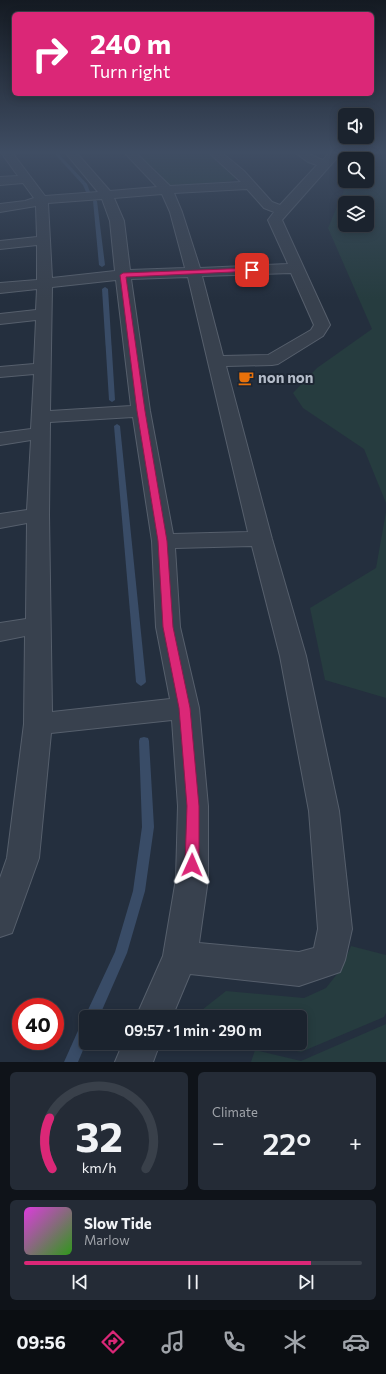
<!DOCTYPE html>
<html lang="en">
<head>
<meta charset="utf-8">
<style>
  body { margin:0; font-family:Commissioner,sans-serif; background:#242b36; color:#f1f3f6; height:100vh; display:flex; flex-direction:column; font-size:15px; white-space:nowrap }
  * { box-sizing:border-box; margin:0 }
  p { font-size:13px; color:#a0a4aa }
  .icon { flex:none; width:22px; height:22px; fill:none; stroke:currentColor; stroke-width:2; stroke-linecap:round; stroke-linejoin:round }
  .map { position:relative; height:1062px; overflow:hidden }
  .details { display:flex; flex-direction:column; gap:10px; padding:10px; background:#0f1319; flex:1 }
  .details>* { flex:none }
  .banner { position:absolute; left:12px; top:12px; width:362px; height:84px; border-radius:6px; box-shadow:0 2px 10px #0003,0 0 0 1px #39404a; background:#db2777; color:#fff; overflow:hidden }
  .buttons { position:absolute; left:338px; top:108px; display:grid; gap:8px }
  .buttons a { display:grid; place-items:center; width:36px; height:36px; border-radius:6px; background:#1b232e; box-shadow:0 2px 10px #0003,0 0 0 1px #39404a; font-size:20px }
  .speed { position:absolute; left:12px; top:998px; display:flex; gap:8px; font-size:20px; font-weight:700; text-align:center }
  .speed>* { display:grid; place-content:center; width:52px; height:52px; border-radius:50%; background:#1b232e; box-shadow:0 2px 10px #0003,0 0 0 1px #39404a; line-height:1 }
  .speed .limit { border:6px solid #d22; background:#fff; color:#111 }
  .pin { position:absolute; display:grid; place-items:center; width:34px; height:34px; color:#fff; margin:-17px; border-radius:8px; box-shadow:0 2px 6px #0006 }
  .me { position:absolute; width:44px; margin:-22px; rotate:1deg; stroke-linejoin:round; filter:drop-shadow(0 0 3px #0008) }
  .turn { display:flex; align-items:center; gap:14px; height:84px; padding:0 12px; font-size:18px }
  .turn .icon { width:52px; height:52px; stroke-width:2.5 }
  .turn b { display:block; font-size:28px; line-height:34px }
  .big { font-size:30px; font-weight:600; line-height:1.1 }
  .details .card { flex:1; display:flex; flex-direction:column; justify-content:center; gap:6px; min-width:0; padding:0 14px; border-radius:6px; background:#242b36 }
  .details .dial { align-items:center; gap:0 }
  .dial svg { height:104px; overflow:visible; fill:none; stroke:#39404a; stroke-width:7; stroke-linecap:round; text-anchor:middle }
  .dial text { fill:#f1f3f6; stroke:none }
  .song { display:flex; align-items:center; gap:12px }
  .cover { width:48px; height:48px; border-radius:6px; background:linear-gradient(135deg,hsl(300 70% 55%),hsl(110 70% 35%)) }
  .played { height:4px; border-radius:2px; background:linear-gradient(90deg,#db2777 85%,#39404a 85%) }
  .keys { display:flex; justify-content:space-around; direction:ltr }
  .heat { display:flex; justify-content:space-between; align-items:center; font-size:22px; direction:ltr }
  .details .tiles { flex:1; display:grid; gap:10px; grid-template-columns:1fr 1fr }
  .card:last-child { grid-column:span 2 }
  .trip { position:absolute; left:79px; top:1010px; width:228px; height:40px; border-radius:6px; background:#1b232e; box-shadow:0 2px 10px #0003,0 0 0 1px #39404a; font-weight:600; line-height:40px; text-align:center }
  .dock { display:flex; height:64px; justify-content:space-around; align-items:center; background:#0b0e12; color:#a0a4aa }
  .dock .icon { width:28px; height:28px }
  .dock .on { color:#db2777 }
  .dock b { font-size:18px; color:#f1f3f6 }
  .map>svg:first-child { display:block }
  .green { fill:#263c3f; fill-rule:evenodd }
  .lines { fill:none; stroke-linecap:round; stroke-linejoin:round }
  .stream { fill:#394c67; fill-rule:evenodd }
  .minor-casing { stroke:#565f6c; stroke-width:2 }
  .minor { fill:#38414e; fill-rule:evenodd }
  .route { fill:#db2777; stroke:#8e194d }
  .labels { text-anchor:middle; stroke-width:4; stroke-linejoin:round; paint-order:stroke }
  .poi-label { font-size:15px; font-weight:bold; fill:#b4bcc9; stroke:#1d2633; text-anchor:start }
</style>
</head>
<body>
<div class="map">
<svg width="386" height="1062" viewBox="0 0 386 1062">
  <rect width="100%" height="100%" fill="#242f3e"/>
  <!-- green -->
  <g class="green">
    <path d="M 180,151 L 208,151 L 223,163 L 236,178 L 231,181 L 173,186 L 165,185 L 158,172 L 139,156 Z"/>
    <path d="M 386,154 L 386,503 L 364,449 L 303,408 L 293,393 L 317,368 L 372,329 L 328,228 L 348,181 L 367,181 L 367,165 ZM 345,203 L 367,203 L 367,225 L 345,225 Z"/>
    <path d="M 386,512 L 386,698 L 325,680 L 310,608 L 376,568 Z"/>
    <path d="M 351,946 L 386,955 L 386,1013 L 384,1017 L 301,1052 L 261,1043 L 300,1043 L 300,1017 L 193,1017 L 226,991 L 304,998 L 326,988 L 341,969 Z"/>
    <path d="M 386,1024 L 386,1062 L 251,1062 L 255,1050 L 301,1061 Z"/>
  </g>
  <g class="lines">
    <!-- stream -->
    <g class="stream">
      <path d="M 52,151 L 56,151 L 87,184 L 90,192 L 86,192 L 83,185 Z"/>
      <path d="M 95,200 L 97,201 L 105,265 L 102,267 L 99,265 L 93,201 Z"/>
      <path d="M 105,287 L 108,289 L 115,400 L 112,402 L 109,400 L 102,289 Z"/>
      <path d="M 117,424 L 120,426 L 146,682 L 144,684 L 141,686 L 138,684 L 136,682 L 114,426 Z"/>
      <path d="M 144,737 L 148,738 L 149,741 L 154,827 L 145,891 L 127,953 L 99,1017 L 86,1017 L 86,1018 L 85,1017 L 87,1012 L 115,952 L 133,891 L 142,827 L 139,741 L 140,738 Z"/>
      <path d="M 86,1022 L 86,1043 L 78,1062 L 64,1062 L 81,1024 Z"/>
    </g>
    <defs>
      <g id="minor">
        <path d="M 0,151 L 11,151 L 45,196 L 98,192 L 64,151 L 75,151 L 110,191 L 157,187 L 123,151 L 134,151 L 170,186 L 241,182 L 207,151 L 220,151 L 244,171 L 272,202 L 280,205 L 317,165 L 308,162 L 293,151 C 309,151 309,155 323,160 L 331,151 L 343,151 L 282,220 L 330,325 L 323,336 L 278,364 L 272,365 L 226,366 L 272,539 L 306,656 L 339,811 L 352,929 L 345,960 L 340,972 L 299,986 L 190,974 L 172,1017 L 136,1017 L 163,956 L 176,879 L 178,806 L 172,720 L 51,733 L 39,858 L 12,933 L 0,937 L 0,878 L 7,858 L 24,724 L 25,636 L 0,641 L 0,623 L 26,619 L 27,523 L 0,528 L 0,514 L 27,510 L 31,440 L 0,445 L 0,433 L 31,429 L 34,374 L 0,377 L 0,367 L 34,364 L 36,320 L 0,324 L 0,314 L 36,310 L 37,289 L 0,293 L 0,283 L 37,280 L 37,245 L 0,249 L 0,241 L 37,237 L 36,206 L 0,212 L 0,204 L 25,201 L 34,198 L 23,183 L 0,185 L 0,177 L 18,176 ZM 247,189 L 264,208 L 274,212 L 268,220 L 288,264 L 200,268 L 182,212 L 174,193 ZM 162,194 L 170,212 L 185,268 L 130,270 L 124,221 L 114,198 ZM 102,199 L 110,221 L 115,271 L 52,278 L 48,203 ZM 291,273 L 314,325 L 311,330 L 268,355 L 223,356 L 202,276 ZM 188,277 L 248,532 L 173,534 L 150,411 L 131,279 ZM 116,280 L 131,406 L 50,411 L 52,287 ZM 133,417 L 152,541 L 156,627 L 170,699 L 52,712 L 49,515 L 50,422 ZM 252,546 L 280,656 L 309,811 L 318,929 L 314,948 L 299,952 L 199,943 L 208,879 L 208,806 L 199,708 L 180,627 L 175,548 Z"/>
        <path d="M 123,1043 L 160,1043 L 153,1062 L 115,1062 Z"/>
      </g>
    </defs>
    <!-- minor casing -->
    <use href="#minor" class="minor-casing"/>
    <!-- minor -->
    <use href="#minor" class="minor"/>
  </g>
  <!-- sky -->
  <linearGradient id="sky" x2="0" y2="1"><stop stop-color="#141a22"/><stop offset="0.51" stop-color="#3f4d63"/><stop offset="1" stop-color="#3f4d63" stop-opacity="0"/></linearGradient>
  <rect width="386" height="299" fill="url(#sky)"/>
  <!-- route -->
  <path class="route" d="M 252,268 L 255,270 L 254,271 L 126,277 L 145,411 L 167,541 L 173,627 L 190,708 L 199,806 L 199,865 L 197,869 L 192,870 L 187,869 L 185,865 L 187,806 L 179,708 L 163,627 L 158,541 L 137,411 L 120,275 L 123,273 Z"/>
  <!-- icons -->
  <defs>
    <symbol id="cafe-bare" viewBox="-9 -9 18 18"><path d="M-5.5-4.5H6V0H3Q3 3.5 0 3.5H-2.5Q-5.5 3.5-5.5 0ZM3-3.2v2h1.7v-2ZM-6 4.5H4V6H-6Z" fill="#e8710a" stroke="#1d2633" stroke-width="2.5" paint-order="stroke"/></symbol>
  </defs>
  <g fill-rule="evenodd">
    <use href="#cafe-bare" x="235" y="367" width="22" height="22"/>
  </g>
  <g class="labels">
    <!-- poi labels -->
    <g class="poi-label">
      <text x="258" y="383">non non</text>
    </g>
  </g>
</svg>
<div class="buttons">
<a><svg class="icon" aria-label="sound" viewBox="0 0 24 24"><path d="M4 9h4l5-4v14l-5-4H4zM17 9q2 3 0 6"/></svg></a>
<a><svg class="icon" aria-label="search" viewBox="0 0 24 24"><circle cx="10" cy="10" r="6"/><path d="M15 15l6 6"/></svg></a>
<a><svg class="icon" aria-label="layers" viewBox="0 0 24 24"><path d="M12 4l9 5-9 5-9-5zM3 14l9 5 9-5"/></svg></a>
</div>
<div class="speed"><div class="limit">40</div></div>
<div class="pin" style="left:252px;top:270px;background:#d93025"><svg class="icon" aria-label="arrive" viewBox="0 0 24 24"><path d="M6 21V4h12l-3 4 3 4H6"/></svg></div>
<svg class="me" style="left:192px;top:865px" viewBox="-20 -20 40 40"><path d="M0-17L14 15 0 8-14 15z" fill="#db2777" stroke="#fff" stroke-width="4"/></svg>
<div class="trip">09:57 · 1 min · 290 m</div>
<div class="banner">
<div class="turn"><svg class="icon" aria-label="right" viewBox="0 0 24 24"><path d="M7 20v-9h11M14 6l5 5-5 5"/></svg><div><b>240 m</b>Turn right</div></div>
</div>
</div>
<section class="details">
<div class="tiles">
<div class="card dial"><svg viewBox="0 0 100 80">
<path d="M14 69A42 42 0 1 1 86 69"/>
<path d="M14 69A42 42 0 0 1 12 30" stroke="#db2777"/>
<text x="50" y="56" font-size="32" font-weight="700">32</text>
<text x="50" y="72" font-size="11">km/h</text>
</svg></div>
<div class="card"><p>Climate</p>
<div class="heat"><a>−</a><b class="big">22°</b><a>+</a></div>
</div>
<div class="card">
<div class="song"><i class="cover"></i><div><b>Slow Tide</b><p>Marlow</p></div></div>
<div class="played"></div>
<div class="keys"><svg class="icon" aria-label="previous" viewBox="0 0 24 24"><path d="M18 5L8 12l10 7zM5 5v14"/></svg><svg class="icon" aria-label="pause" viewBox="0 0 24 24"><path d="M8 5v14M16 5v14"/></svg><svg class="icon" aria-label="next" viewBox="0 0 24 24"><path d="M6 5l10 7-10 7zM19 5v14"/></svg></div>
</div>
</div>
</section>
<nav class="dock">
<b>09:56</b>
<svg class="icon on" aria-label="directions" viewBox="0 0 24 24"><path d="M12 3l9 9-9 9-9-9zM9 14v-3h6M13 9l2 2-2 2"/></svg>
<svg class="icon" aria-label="music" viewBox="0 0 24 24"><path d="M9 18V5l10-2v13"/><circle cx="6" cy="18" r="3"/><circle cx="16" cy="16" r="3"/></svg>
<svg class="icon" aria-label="phone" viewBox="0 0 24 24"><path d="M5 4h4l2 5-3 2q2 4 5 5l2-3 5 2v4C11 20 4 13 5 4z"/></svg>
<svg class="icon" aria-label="climate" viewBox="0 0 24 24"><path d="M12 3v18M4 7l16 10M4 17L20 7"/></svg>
<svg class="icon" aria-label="car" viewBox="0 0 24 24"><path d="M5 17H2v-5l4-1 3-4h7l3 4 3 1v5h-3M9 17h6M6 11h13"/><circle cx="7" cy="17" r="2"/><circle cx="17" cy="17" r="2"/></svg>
</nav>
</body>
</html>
